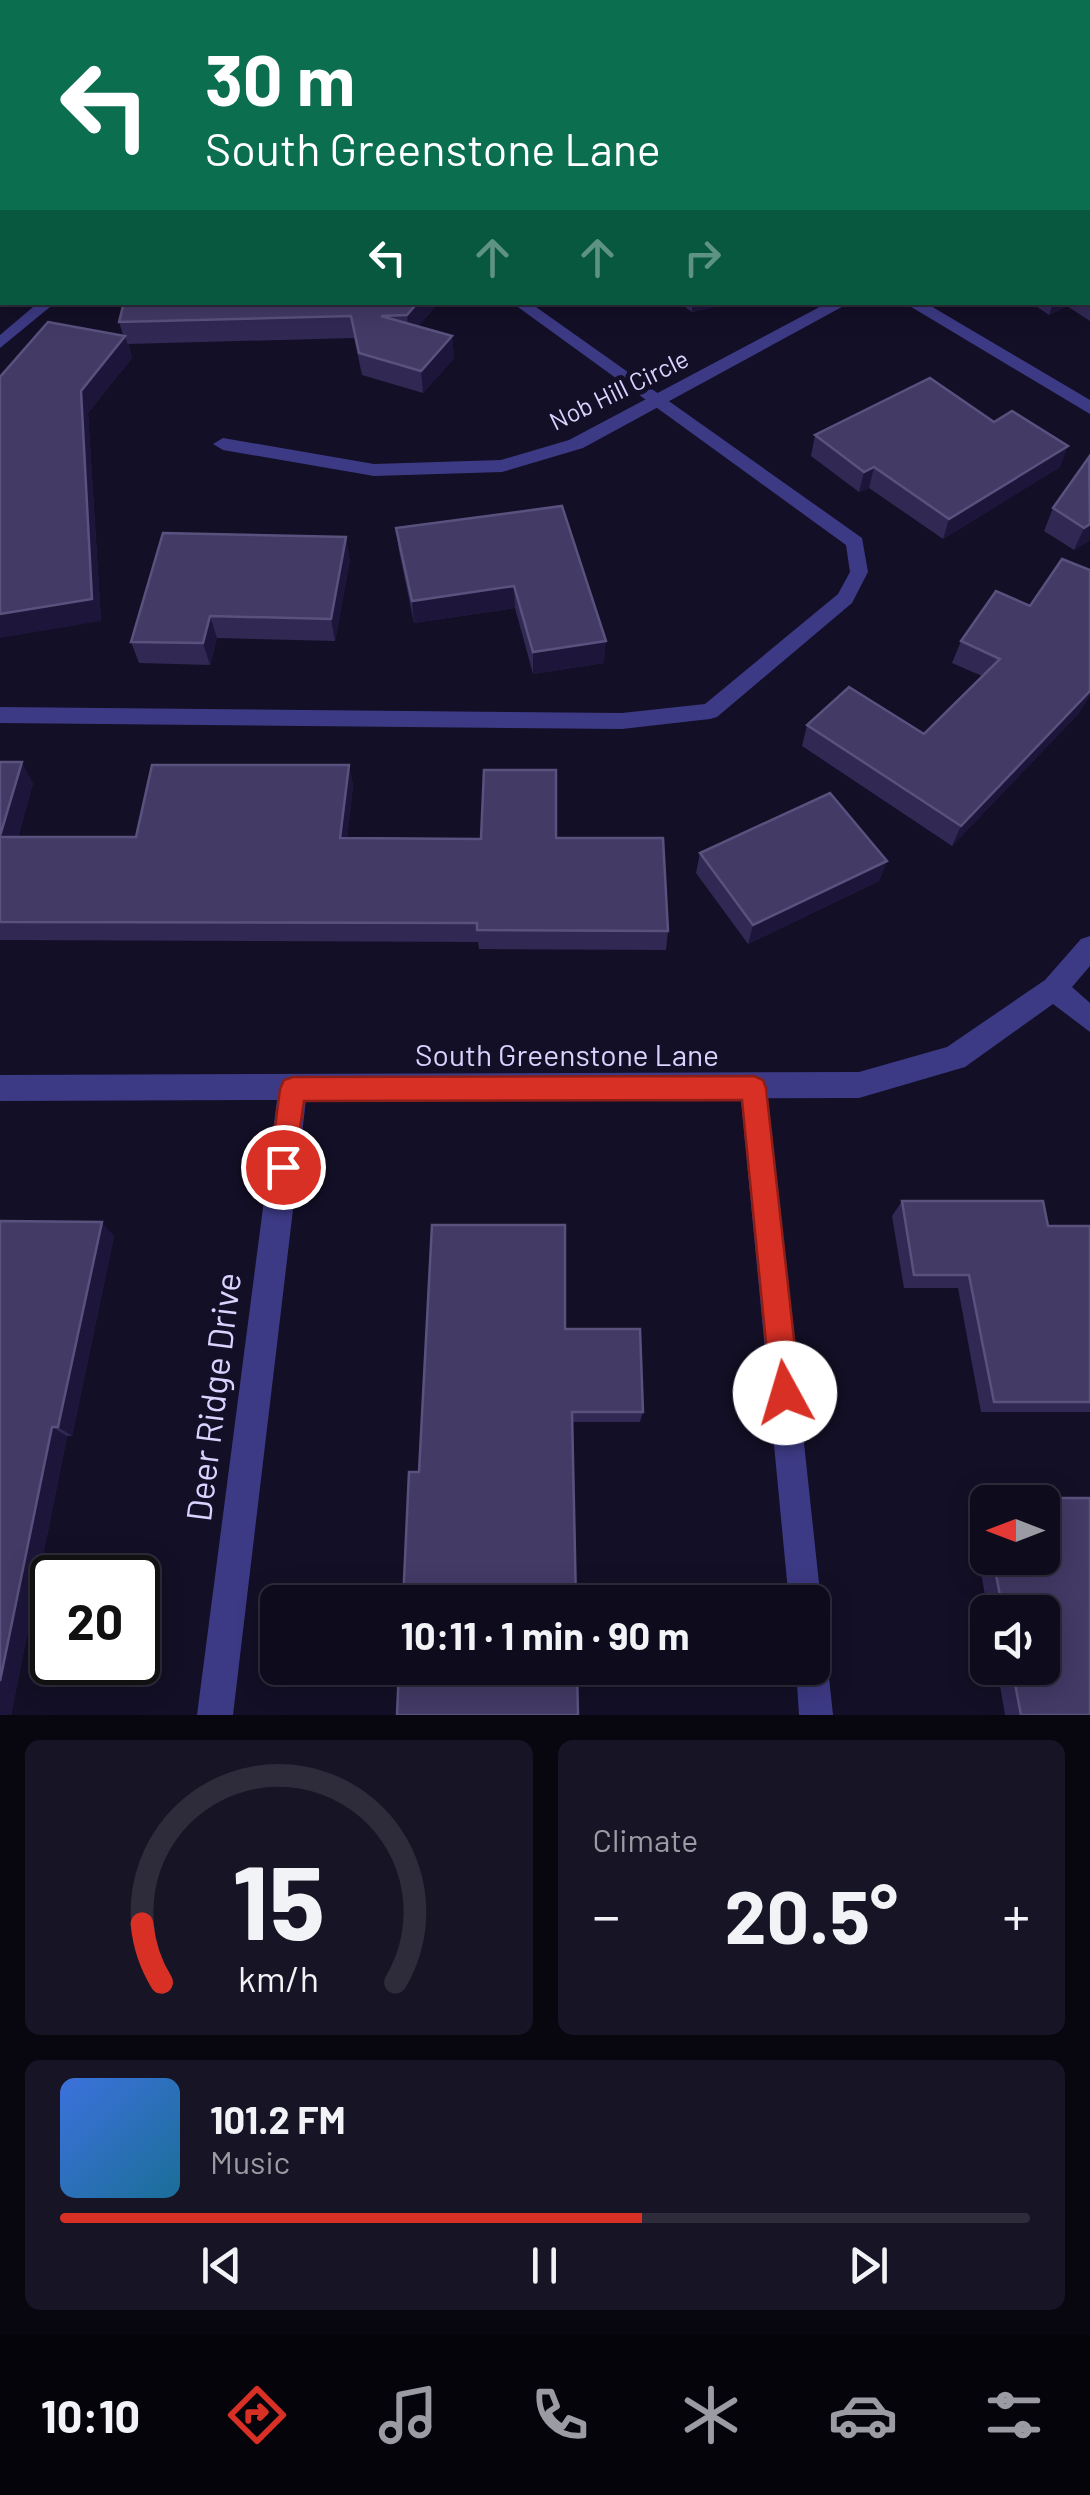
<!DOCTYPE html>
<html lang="en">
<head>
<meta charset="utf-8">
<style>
  body { margin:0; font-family:Barlow,sans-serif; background:#171425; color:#f1f3f6; height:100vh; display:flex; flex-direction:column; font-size:38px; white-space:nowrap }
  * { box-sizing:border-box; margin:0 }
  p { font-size:32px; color:#9b9ba3 }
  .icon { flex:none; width:55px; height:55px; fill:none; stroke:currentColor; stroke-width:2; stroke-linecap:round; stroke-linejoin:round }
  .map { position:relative; height:1715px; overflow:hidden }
  .side { display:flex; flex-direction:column; gap:25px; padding:25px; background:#08060f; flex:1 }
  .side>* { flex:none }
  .guide { position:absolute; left:0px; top:0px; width:1090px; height:305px; box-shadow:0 5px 25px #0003,0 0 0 2px #2e2b3b; background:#0b6e4f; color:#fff; overflow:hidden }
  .needle { width:65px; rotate:270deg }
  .fabs { position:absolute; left:970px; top:1485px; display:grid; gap:20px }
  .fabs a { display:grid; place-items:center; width:90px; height:90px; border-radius:15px; background:#0e0b1c; box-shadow:0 5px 25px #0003,0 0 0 2px #2e2b3b; font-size:50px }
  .speed { position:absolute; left:30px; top:1555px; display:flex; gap:20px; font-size:50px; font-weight:700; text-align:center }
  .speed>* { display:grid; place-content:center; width:130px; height:130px; border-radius:50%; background:#0e0b1c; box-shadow:0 5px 25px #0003,0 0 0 2px #2e2b3b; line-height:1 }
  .speed .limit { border:5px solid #111; border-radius:15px; background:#fff; color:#111 }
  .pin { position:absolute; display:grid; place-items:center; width:85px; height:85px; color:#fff; margin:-42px; border:5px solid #fff; border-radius:50%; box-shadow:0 2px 10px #0007 }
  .me { position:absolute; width:110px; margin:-55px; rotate:354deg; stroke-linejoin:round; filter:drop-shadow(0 0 8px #0008) }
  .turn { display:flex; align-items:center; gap:35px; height:210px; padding:0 40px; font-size:45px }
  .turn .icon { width:130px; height:130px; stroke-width:2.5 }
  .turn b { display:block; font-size:70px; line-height:85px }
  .lanes { display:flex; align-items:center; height:95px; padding:0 40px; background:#0003; justify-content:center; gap:50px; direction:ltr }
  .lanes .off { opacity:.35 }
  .big { font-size:75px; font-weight:700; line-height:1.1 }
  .side .card { flex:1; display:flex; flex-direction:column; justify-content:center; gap:15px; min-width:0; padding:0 35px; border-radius:15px; background:#171425 }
  .side .dial { align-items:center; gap:0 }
  .dial svg { height:260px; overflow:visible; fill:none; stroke:#2e2b3b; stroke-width:7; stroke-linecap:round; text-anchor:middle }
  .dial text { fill:#f1f3f6; stroke:none }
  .song { display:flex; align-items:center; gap:30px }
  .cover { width:120px; height:120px; border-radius:15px; background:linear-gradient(135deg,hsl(220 70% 55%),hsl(200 70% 35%)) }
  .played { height:10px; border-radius:5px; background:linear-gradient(90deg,#d93025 60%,#2e2b3b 60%) }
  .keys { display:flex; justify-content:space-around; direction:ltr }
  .heat { display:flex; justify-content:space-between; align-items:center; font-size:55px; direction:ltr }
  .side .tiles { flex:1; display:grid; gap:25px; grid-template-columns:1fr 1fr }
  .card:last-child { grid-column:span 2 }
  .trip { position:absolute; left:260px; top:1585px; width:570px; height:100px; border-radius:15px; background:#0e0b1c; box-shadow:0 5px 25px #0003,0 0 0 2px #2e2b3b; font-weight:700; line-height:100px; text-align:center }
  .dock { display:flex; height:160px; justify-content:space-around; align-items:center; background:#06040b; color:#9b9ba3 }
  .dock .icon { width:70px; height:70px }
  .dock .on { color:#d93025 }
  .dock b { font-size:45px; color:#f1f3f6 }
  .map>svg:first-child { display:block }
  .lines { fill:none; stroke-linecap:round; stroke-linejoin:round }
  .lane { fill:#3d3a85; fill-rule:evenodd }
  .street { fill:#3d3a85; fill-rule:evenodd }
  .wall { fill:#312854; fill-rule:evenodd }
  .shaded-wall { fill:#1d163a }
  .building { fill:#433a66; stroke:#5a527e; stroke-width:2.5 }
  .route { fill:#d93025; stroke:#8d1f18; stroke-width:2.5 }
  .labels { text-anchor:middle; stroke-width:10; stroke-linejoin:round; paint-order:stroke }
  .far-street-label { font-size:25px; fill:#d9d4ff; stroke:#130f26 }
  .street-label { font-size:30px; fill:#d9d4ff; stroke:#130f26 }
  .near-street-label { font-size:35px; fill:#d9d4ff; stroke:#130f26 }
</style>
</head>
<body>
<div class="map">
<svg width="1090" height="1715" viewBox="0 0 1090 1715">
  <rect width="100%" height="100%" fill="#130f26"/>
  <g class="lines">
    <!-- lane -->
    <g class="lane">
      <path d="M 674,0 L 691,0 L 692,2 L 676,2 Z"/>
      <rect x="1088" y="190" width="2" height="9"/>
      <path d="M 39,302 L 56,302 L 0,348 L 0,335 Z"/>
      <path d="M 511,302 L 529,302 L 862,538 L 868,572 L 852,603 L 717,717 L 710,719 L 622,729 L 0,723 L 0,707 L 622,713 L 705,704 L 838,594 L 850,572 L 846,545 Z"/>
      <path d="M 753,1076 L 762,1080 L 766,1088 L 821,1602 L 812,1615 L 812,1602 L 789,1602 L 740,1088 L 744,1080 Z"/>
      <path d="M 812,1652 L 823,1657 L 828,1668 L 833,1715 L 799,1715 L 796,1668 L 812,1668 Z"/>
    </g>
    <!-- street -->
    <g class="street">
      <path d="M 294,0 L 316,0 L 318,2 L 296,2 Z"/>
      <path d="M 1012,0 L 1028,0 L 1030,2 L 1014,2 Z"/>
      <rect x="1088" y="33" width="2" height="9"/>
      <path d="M 829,302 L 851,302 L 583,448 L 502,472 L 374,476 L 223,450 L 213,444 L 223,438 L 374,464 L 501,460 L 569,440 Z"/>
      <path d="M 903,302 L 924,302 L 1090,400 L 1090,414 Z"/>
      <path d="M 1090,936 L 1090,966 L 1072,987 L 1090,1003 L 1090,1032 L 1053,1004 L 965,1067 L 859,1098 L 306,1100 L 233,1715 L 197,1715 L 277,1100 L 0,1101 L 0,1075 L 859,1072 L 947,1047 L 1045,980 L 1081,939 Z"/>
    </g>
  </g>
  <!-- wall -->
  <g class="wall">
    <path d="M 503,0 L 660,0 L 667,2 L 503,2 Z"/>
    <path d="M 826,0 L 917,0 L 919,2 L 828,2 Z"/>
    <path d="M 1090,75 L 1090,145 L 1088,144 L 1088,76 Z"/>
    <path d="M 1088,227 L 1090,228 L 1090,321 L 1067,306 L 1049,315 L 1030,302 L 1088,302 Z"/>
    <path d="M 437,302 L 437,305 L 418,326 L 452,336 L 454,358 L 423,393 L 362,375 L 354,338 L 128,344 L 132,358 L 88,413 L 101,621 L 0,377 L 123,335 L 119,322 Z"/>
    <path d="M 678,302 L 735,302 L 692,312 Z"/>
    <path d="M 994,422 L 1060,467 L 943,539 L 869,488 L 859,492 L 811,456 L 815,435 Z"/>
    <path d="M 1090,457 L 1090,540 L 1074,550 L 1044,531 L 1053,508 Z"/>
    <path d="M 562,506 L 604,663 L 533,674 L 515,608 L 414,623 L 399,551 L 396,528 Z"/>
    <path d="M 350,559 L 335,641 L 217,638 L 210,665 L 139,663 L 131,642 Z"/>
    <path d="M 1090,570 L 1090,695 L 1078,714 L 952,846 L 802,746 L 807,725 L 924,734 L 982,676 L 952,663 L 961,641 L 1030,606 Z"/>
    <path d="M 0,762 L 33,783 L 18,837 L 136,837 L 349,765 L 353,786 L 347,838 L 556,838 L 668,931 L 666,950 L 479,949 L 478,942 L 0,940 Z"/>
    <path d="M 700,853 L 887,861 L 879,881 L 748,944 L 696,873 Z"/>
    <path d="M 902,1201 L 1048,1226 L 1090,1226 L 1090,1412 L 981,1412 L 958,1288 L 904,1288 L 892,1216 Z"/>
    <path d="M 0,1221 L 114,1236 L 72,1436 L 67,1436 L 11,1715 Z"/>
    <path d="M 565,1329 L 643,1412 L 640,1422 L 572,1422 L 419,1472 Z"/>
    <path d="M 982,1498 L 1090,1498 L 1090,1715 L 1005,1715 L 997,1668 L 1042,1668 L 1042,1612 L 988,1612 L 969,1506 ZM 988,1502 L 1042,1502 L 1042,1558 L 988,1558 Z"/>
  </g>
  <!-- shaded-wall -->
  <g class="shaded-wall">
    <path d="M 2,232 L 2,270 L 0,273 L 0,234 Z"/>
    <path d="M 418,302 L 437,302 L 437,305 L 409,337 L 407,315 Z"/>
    <path d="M 692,302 L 735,302 L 692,312 Z"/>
    <path d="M 1053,302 L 1068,302 L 1067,306 L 1049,315 Z"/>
    <path d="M 125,336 L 132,358 L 88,413 L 101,621 L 0,638 L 0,614 L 81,391 Z"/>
    <path d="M 452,336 L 454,358 L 423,393 L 421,371 Z"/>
    <path d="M 1068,446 L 1060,467 L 943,539 L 949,519 Z"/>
    <path d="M 874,467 L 869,488 L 859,492 L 864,472 Z"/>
    <path d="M 1090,524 L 1090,540 L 1074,550 L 1084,528 Z"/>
    <path d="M 346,537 L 350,559 L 335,641 L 331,619 Z"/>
    <path d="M 514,586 L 515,608 L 414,623 L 412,601 Z"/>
    <path d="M 210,616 L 217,638 L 210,665 L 203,643 Z"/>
    <path d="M 606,641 L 604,663 L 533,674 L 533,652 Z"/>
    <path d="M 1090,691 L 1090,695 L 1078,714 L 952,846 L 961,826 Z"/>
    <path d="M 22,762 L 33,783 L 12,857 L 0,836 Z"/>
    <path d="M 349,765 L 353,786 L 345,858 L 340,838 Z"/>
    <path d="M 887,861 L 879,881 L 748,944 L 753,925 Z"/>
    <path d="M 102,1222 L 114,1236 L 72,1436 L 58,1427 Z"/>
    <path d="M 52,1427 L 67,1436 L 11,1715 L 0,1715 L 0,1681 Z"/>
  </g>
  <!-- building -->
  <g class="building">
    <path d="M 525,0 L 660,0 L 667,2 L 531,2 Z"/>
    <path d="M 842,0 L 917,0 L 919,2 L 844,2 Z"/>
    <path d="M 1090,75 L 1090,127 L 1088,126 L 1088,76 Z"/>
    <path d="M 2,156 L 2,232 L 0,234 L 0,157 Z"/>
    <path d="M 1088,227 L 1090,228 L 1090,296 L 1088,294 Z"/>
    <path d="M 124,302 L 418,302 L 407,315 L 381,316 L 452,336 L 421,371 L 359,353 L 351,316 L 119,322 Z"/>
    <path d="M 48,322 L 125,336 L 81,391 L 92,599 L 0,614 L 0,377 Z"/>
    <path d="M 930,378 L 994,422 L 1012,411 L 1068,446 L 949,519 L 874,467 L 864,472 L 815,435 Z"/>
    <path d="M 1089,457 L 1090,524 L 1084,528 L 1053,508 Z"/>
    <path d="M 562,506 L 606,641 L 533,652 L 514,586 L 412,601 L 396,528 Z"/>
    <path d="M 163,533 L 346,537 L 331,619 L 210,616 L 203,643 L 131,642 Z"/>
    <path d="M 1062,559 L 1090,570 L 1090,691 L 961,826 L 807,725 L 849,687 L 924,734 L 1000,659 L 961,641 L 996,591 L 1030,606 Z"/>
    <path d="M 0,762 L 22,762 L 0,836 Z"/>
    <path d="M 152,765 L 349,765 L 340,838 L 481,839 L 484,770 L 556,770 L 556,838 L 663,838 L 668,931 L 477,930 L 477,923 L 0,922 L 0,837 L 136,837 Z"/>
    <path d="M 830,793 L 887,861 L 753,925 L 700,853 Z"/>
    <path d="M 902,1201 L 1043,1201 L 1048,1226 L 1090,1226 L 1090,1402 L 994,1402 L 969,1275 L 914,1275 Z"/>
    <path d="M 0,1221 L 102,1222 L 58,1427 L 52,1427 L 0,1681 Z"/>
    <path d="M 432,1225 L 565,1225 L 565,1329 L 640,1329 L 643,1412 L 572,1412 L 576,1602 L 403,1602 L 409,1472 L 419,1472 Z"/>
    <path d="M 982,1498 L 1090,1498 L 1090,1715 L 1021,1715 L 1012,1668 L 1042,1668 L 1042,1612 L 1003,1612 L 993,1558 L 1042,1558 L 1042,1502 L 988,1502 L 988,1528 Z"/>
    <path d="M 399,1668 L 577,1668 L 578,1715 L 397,1715 Z"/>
  </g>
  <!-- route -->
  <path class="route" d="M 754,1076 L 763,1080 L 766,1088 L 800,1393 L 796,1403 L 785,1408 L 775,1403 L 771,1393 L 742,1100 L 304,1101 L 293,1176 L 283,1180 L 274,1176 L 270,1167 L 280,1089 L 284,1080 L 293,1077 Z"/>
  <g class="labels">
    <!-- far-street labels -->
    <g class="far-street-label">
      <text transform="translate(619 390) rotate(-26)" y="9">Nob Hill Circle</text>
    </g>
    <!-- street labels -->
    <g class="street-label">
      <text x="567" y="1066">South Greenstone Lane</text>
    </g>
    <!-- near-street labels -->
    <g class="near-street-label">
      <text transform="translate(214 1397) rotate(-83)" y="12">Deer Ridge Drive</text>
    </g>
  </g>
</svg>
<div class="fabs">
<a><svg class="needle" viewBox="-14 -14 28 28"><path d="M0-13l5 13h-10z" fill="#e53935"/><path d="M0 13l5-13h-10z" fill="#9b9ba3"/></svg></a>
<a><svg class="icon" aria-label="sound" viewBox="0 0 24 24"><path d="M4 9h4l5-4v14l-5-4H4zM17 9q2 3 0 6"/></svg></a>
</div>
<div class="speed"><div class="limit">20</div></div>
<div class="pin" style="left:283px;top:1167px;background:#d93025"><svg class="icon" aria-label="arrive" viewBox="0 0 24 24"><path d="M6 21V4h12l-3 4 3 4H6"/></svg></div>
<svg class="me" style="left:785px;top:1393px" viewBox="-20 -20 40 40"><circle r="19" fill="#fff"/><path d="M0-13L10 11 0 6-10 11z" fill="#d93025"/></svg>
<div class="trip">10:11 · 1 min · 90 m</div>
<div class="guide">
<div class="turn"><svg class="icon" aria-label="left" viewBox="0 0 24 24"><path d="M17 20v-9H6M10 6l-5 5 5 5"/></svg><div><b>30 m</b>South Greenstone Lane</div></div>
<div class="lanes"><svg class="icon" aria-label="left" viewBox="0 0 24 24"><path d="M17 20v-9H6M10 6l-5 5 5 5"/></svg><svg class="icon off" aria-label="ahead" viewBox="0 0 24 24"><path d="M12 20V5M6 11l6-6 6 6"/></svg><svg class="icon off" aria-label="ahead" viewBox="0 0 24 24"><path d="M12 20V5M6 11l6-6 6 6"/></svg><svg class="icon off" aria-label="right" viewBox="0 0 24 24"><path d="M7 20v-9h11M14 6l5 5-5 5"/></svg></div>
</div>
</div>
<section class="side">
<div class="tiles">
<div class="card dial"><svg viewBox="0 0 100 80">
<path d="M14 69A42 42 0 1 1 86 69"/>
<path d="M14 69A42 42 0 0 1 8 51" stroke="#d93025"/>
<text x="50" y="56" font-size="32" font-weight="700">15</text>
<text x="50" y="72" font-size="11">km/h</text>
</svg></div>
<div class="card"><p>Climate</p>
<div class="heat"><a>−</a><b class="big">20.5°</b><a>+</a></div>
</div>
<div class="card">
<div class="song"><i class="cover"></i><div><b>101.2 FM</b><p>Music</p></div></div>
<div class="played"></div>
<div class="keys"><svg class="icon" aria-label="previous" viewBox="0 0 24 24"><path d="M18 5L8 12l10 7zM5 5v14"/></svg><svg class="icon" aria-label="pause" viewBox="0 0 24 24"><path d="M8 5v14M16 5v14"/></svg><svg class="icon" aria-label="next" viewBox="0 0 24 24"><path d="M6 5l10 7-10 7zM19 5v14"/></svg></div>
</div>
</div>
</section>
<nav class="dock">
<b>10:10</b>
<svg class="icon on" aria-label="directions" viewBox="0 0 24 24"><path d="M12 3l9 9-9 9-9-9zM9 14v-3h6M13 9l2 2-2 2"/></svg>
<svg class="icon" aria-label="music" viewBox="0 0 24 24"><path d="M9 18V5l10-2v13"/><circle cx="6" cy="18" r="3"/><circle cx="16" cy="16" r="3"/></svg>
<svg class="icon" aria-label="phone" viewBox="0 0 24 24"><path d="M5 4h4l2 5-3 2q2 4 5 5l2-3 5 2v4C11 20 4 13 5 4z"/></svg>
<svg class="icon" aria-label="climate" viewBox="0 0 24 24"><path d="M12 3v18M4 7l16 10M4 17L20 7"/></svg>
<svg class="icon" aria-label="car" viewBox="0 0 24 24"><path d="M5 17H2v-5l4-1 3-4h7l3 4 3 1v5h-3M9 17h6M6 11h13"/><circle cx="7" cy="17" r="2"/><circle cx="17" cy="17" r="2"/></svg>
<svg class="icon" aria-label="filters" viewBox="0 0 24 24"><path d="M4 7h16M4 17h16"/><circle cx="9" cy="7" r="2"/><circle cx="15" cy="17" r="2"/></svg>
</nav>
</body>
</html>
